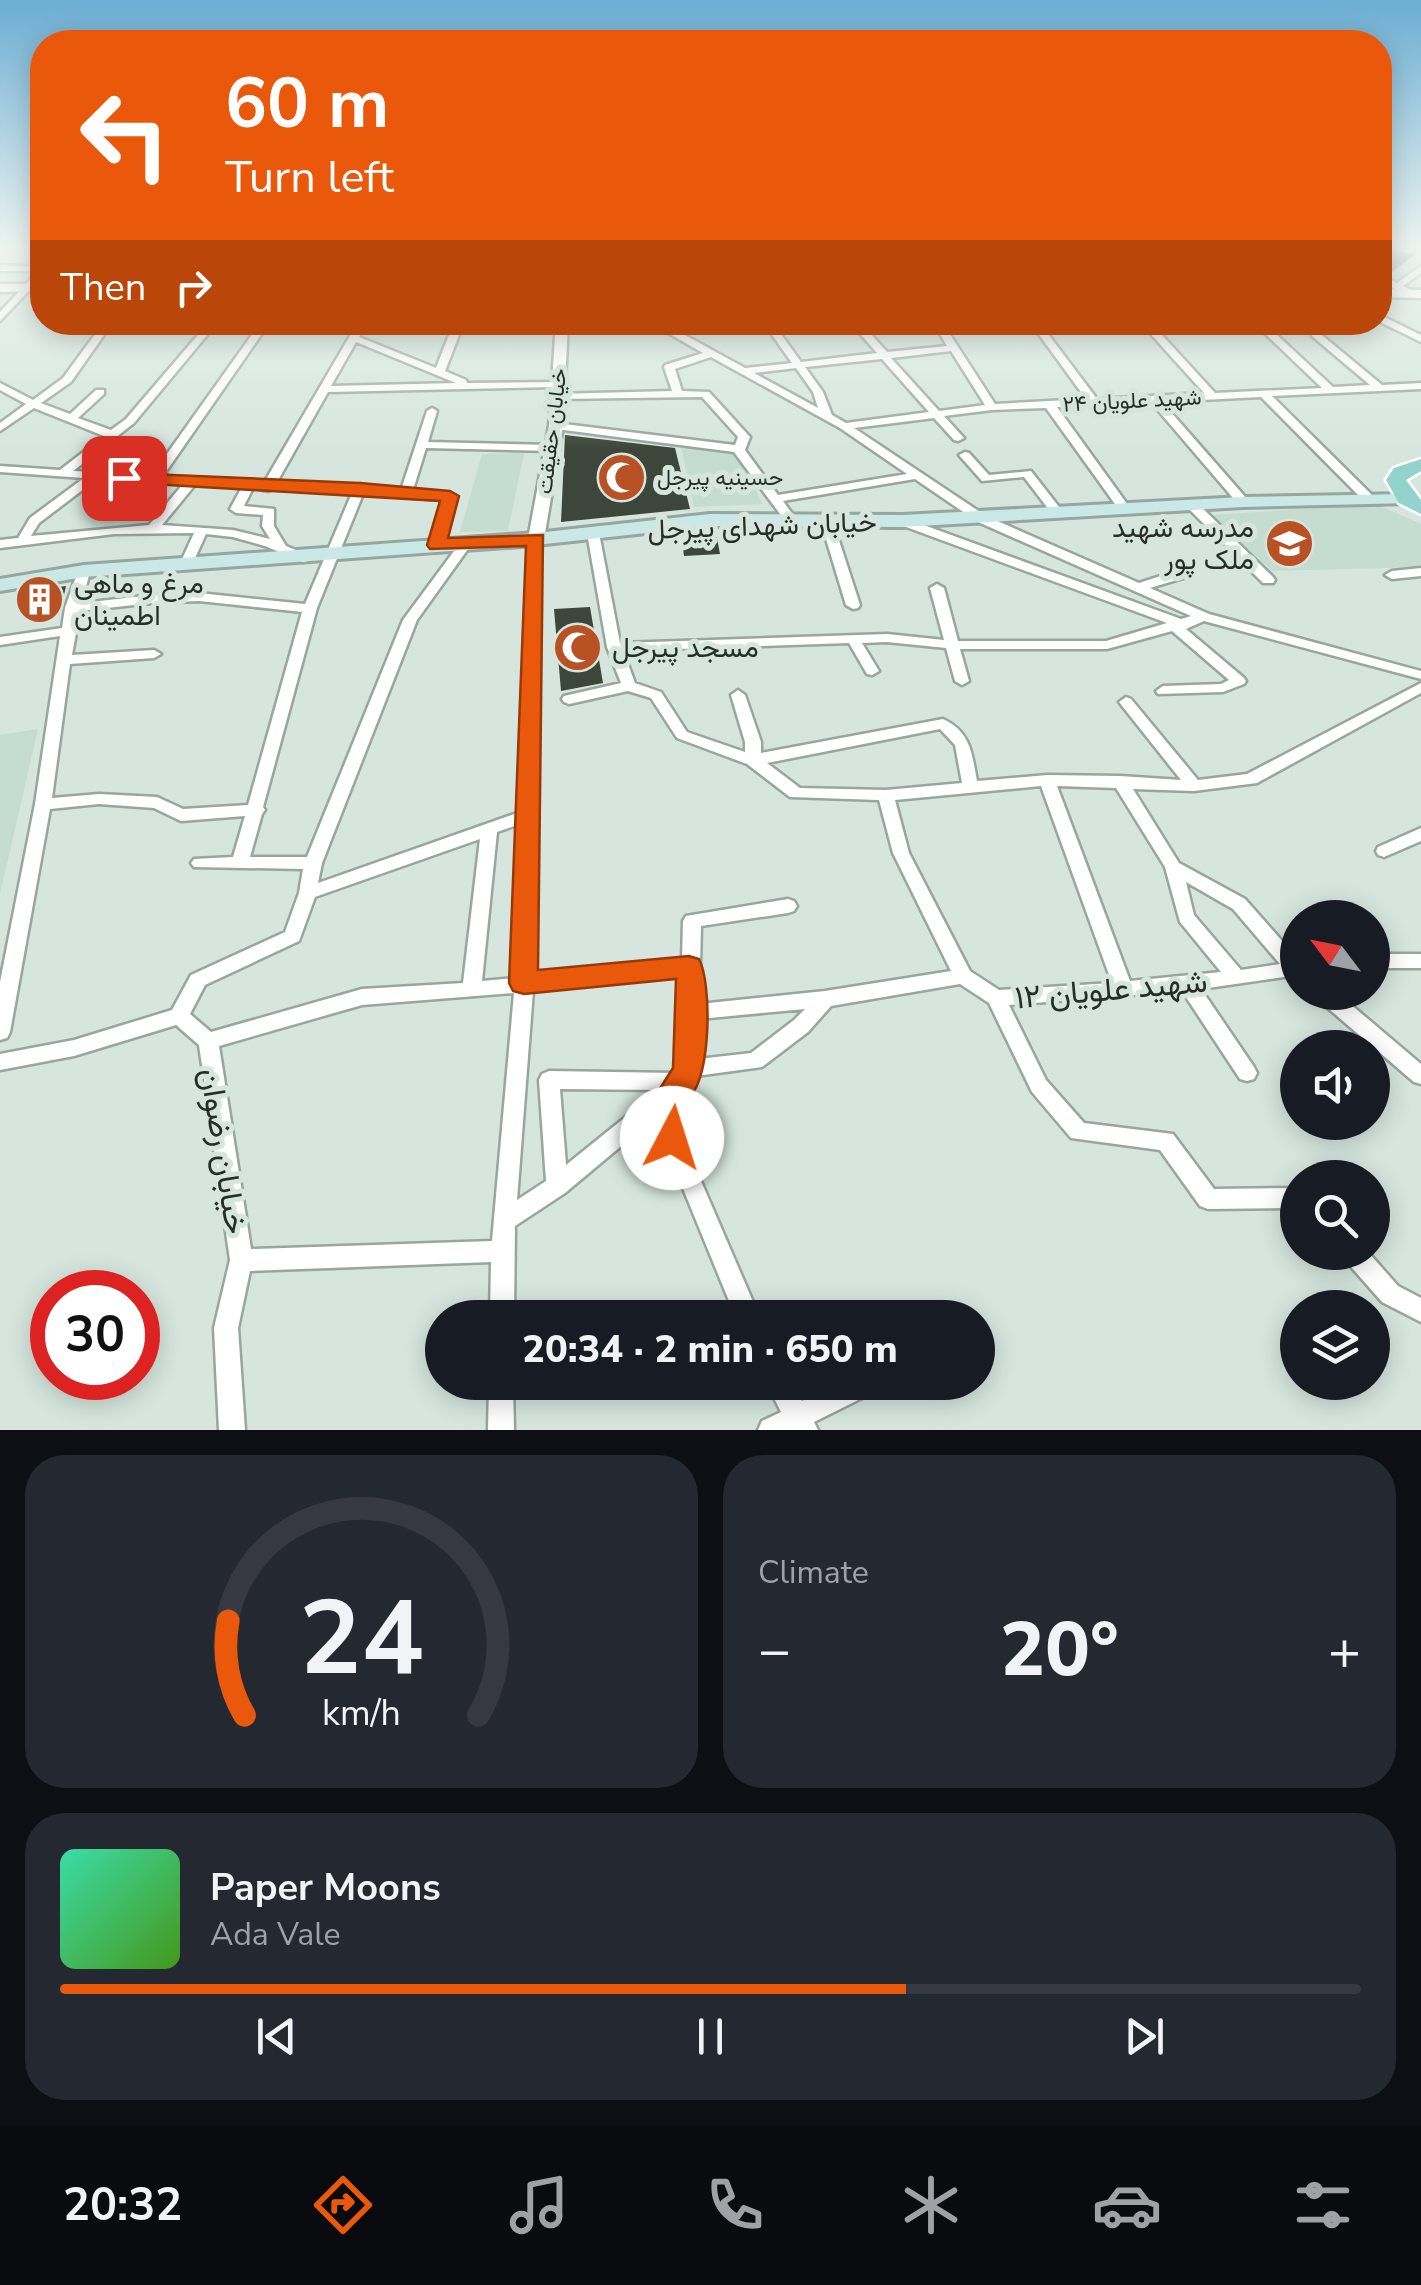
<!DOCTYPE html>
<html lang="en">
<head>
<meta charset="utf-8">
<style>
  body { margin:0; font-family:"Nunito Sans",Vazirmatn,sans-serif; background:#242831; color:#f1f3f6; height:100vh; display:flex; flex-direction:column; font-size:38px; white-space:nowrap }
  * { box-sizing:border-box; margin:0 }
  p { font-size:32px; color:#9ea1a6 }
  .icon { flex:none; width:55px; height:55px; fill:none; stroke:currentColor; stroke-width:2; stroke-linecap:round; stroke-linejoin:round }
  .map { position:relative; height:1430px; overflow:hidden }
  .details { display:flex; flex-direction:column; gap:25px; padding:25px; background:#0d0f14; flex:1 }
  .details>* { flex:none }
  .guide { position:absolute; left:30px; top:30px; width:1362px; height:305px; border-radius:40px; box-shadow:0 5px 25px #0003; background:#ea580c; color:#fff; overflow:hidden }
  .needle { width:65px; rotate:302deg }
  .controls { position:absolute; left:1280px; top:900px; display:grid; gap:20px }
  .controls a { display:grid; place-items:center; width:110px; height:110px; border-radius:50%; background:#171b24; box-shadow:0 5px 25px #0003; font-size:50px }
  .speed { position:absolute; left:30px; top:1270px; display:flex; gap:20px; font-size:50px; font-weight:700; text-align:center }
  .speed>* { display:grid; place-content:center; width:130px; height:130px; border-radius:50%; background:#171b24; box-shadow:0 5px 25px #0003; line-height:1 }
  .speed .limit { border:15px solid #d22; background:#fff; color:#111 }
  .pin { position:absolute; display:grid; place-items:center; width:85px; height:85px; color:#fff; margin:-42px; border-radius:20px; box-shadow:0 5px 15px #0006 }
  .me { position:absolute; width:110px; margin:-55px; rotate:5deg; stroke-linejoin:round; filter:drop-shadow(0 0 8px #0008) }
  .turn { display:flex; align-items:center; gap:35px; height:210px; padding:0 30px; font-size:45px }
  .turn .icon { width:130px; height:130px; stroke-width:2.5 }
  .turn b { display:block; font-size:70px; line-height:85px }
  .then { display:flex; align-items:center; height:95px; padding:0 30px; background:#0003; gap:20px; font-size:38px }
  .big { font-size:75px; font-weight:800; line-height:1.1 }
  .details .widget { flex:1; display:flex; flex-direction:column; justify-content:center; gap:15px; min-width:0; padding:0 35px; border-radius:40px; background:#242831 }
  .details .dial { align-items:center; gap:0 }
  .dial svg { height:260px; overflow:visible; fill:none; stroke:#363941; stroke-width:7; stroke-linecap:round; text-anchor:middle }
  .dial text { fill:#f1f3f6; stroke:none }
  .song { display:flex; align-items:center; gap:30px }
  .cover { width:120px; height:120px; border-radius:15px; background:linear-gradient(135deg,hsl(160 70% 55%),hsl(100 70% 35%)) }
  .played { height:10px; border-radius:5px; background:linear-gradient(90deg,#ea580c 65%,#363941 65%) }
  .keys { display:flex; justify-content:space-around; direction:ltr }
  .heat { display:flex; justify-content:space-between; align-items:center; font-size:55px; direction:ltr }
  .details .tiles { flex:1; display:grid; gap:25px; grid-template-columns:1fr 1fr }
  .widget:last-child { grid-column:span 2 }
  .trip { position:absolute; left:425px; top:1300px; width:570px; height:100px; border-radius:50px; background:#171b24; box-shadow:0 5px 25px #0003; font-weight:800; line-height:100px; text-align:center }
  .dock { display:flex; height:160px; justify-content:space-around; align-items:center; background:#090b0e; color:#9ea1a6 }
  .dock .icon { width:70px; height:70px }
  .dock .current { color:#ea580c }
  .dock b { font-size:45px; color:#f1f3f6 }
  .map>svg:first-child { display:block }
  .built { fill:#c5dcd1 }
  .building { fill:#3d463b }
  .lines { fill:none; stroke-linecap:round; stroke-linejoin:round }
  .minor-casing { stroke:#97a69e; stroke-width:5 }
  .tertiary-casing { stroke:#97a69e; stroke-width:5 }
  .secondary-casing { stroke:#97a69e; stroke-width:6 }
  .primary-casing { stroke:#fff; stroke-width:5 }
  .minor { fill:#fff; fill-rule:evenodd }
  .tertiary { fill:#fff; fill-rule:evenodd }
  .secondary { fill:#c9e9e6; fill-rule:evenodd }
  .primary { fill:#92d3cd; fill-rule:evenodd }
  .route { fill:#ea580c; stroke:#983908; stroke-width:2.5 }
  .labels { text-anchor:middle; stroke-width:10; stroke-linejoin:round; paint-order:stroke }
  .far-street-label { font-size:22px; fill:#272e2a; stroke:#d6e6de }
  .far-poi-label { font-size:22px; fill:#272e2a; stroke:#d6e6de; text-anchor:start }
  .street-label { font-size:28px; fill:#272e2a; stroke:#d6e6de }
  .poi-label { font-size:28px; fill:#272e2a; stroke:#d6e6de; text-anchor:start }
  .near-street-label { font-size:32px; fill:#272e2a; stroke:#d6e6de }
</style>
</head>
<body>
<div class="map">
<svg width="1421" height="1430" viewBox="0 0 1421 1430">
  <rect width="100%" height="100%" fill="#d6e6de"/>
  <!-- built -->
  <g class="built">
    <path d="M 681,447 L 741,453 L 762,504 L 694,507 Z"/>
    <path d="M 524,453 L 508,531 L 460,532 L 482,454 Z"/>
    <path d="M 1376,504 L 1421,524 L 1421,567 L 1272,571 L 1211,515 Z"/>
    <path d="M 38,729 L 0,894 L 0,735 Z"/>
  </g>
  <!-- building -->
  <g class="building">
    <path d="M 1380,249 L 1416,254 L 1390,273 L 1380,270 Z"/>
    <path d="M 565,435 L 675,448 L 690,509 L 561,522 Z"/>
    <path d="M 681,533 L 716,533 L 720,554 L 684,556 Z"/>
    <path d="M 66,586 L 62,604 L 26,611 L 31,591 Z"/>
    <path d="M 590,607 L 603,683 L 561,691 L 554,609 Z"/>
  </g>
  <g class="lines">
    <defs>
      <g id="minor">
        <path d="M 0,265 L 42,267 L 42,277 L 0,321 L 0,312 L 38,271 L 0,271 Z"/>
        <path d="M 1421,266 L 1421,273 L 1403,286 L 1412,291 L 1412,295 L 1406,295 L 1380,281 L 1380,274 L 1397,283 Z"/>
        <path d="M 1380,315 L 1421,335 L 1421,342 L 1380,322 Z"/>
        <path d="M 104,322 L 113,322 L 71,382 L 41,403 L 70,414 L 96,390 L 104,390 L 104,394 L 78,418 L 111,430 L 126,419 L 209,322 L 218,322 L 134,423 L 73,471 L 152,475 L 261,322 L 270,322 L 163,476 L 265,481 L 358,322 L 367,322 L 359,337 L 436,368 L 454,322 L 464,322 L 445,371 L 466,380 L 467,383 L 562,382 L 563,384 L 558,387 L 328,392 L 277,482 L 355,486 L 360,484 L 365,487 L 401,490 L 427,411 L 432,408 L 437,411 L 428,442 L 553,445 L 559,448 L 553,451 L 426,448 L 413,490 L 450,493 L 456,497 L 443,545 L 437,549 L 431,545 L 443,500 L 363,494 L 317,608 L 263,807 L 265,810 L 262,814 L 250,857 L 307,857 L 403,620 L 463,539 L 467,538 L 473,542 L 417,620 L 322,863 L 318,883 L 520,812 L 530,539 L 532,536 L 540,536 L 534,976 L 682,961 L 683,921 L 686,916 L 788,899 L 794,901 L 797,906 L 794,911 L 788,913 L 701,926 L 699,1004 L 825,991 L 951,971 L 893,853 L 879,800 L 790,797 L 747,764 L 677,738 L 651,698 L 628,691 L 569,704 L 564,702 L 562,699 L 564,696 L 621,683 L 607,647 L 587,533 L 589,530 L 593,529 L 599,533 L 620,643 L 887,634 L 944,640 L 930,588 L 937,584 L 944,588 L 958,641 L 1106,641 L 1167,623 L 898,524 L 896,521 L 902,517 L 1181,619 L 1191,616 L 978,522 L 915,479 L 783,501 L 796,519 L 790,523 L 786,522 L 734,452 L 556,429 L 551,426 L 556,423 L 735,445 L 738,437 L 702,397 L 558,399 L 554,398 L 554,394 L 672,391 L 664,367 L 665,365 L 703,353 L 649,322 L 661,322 L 745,368 L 792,363 L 763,322 L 772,322 L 801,362 L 877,353 L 850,322 L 860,322 L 887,352 L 947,346 L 933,322 L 942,322 L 995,404 L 1086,399 L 1030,322 L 1039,322 L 1097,399 L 1204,393 L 1140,322 L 1150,322 L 1215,393 L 1322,388 L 1253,322 L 1263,322 L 1333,387 L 1370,385 L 1312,336 L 1312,332 L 1318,332 L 1382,385 L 1421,383 L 1421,389 L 1272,396 L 1371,494 L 1371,500 L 1363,500 L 1261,397 L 1162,402 L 1247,499 L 1249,502 L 1243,506 L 1239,505 L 1151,402 L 1057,407 L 1130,508 L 1124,512 L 1120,511 L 1046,408 L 992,410 L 944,416 L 964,438 L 958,441 L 954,440 L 934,418 L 854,428 L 986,516 L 1139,583 L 1173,572 L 1183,572 L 1185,575 L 1183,578 L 1150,588 L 1209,614 L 1421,671 L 1421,679 L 1204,621 L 1186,629 L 1244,678 L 1246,681 L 1244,684 L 1223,692 L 1158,694 L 1156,691 L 1163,686 L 1221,684 L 1229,680 L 1172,631 L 1107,649 L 960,649 L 969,681 L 962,685 L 955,681 L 946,648 L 887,642 L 862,643 L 879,671 L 872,675 L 867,674 L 849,643 L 623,651 L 635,683 L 661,692 L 687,732 L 745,752 L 745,742 L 731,695 L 738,690 L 745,695 L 761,742 L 761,753 L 943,719 C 971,732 972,754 977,781 L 1047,775 L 1120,776 L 1181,780 L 1119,702 L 1126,697 L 1131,699 L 1198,780 L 1247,774 L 1421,683 L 1421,693 L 1257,783 L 1194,791 L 1133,789 L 1179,863 L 1245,899 L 1298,959 L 1297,978 L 1291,976 L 1201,989 L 1254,1067 L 1257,1073 L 1254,1079 L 1247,1081 L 1240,1079 L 1182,991 L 1009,1005 L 1046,1080 L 1084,1123 L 1173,1134 L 1214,1189 L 1298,1188 L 1298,1208 L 1208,1209 L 1200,1206 L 1160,1150 L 1071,1138 L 1032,1092 L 989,1003 L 960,984 L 831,1006 L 808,1032 L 762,1067 L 696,1076 L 691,1088 L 684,1094 L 682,1137 L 760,1318 L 736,1318 L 662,1137 L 663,1111 L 565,1193 L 515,1226 L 514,1318 L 490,1318 L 491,1262 L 250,1271 L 238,1328 L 245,1430 L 219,1430 L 214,1328 L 230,1260 L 199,1045 L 176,1025 L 74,1056 L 0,1070 L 0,1054 L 74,1040 L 172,1010 L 191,975 L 285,932 L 299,893 L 303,869 L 194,867 L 191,863 L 194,859 L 233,857 L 245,816 L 181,821 L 154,808 L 99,804 L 50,809 L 10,1032 L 7,1038 L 0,1040 L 0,982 L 35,804 L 60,636 L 0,645 L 0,637 L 62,628 L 65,608 L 78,571 L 84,567 L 90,571 L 82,603 L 152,595 L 199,593 L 305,604 L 352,493 L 273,489 L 268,491 L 253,488 L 244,506 L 274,509 L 274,526 L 286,546 L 308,555 L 308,561 L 303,562 L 265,546 L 233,537 L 206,534 L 190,569 L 180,569 L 179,566 L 194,533 L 114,534 L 0,548 L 0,540 L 18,538 L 30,518 L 84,478 L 0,472 L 0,466 L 60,470 L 104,436 L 34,408 L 0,431 L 0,423 L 26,404 L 0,390 L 0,383 L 33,400 L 63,378 ZM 356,342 L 456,383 L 331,386 ZM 951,351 L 985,405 L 939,411 L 891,358 ZM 711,357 L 840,428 L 907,474 L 778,495 L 745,450 L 750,437 L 709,392 L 682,391 L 675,369 ZM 882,359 L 929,412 L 846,423 L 832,415 L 823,392 L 805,367 ZM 796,368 L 813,392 L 818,408 L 754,373 ZM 97,479 L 183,484 L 149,525 L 31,536 L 39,523 ZM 195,485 L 242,487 L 230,509 L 236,513 L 263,515 L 262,526 L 270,539 L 233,530 L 162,525 ZM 199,601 L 302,612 L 248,805 L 183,809 L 157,797 L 99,794 L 52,798 L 70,664 L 154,658 L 161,654 L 154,650 L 72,655 L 80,611 L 152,603 ZM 940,729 L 955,745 L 962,783 L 886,790 L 800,788 L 767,763 ZM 1041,786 L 1112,983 L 999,990 L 970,971 L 909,853 L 895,800 ZM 1057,786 L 1116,788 L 1165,867 L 1180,922 L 1221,972 L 1130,981 ZM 520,824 L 515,978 L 482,981 L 497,832 ZM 480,839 L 463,983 L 362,989 L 211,1032 L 190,1014 L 205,985 L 299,941 L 315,897 ZM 1186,882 L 1233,909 L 1280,964 L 1241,970 L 1194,915 ZM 681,975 L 676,1073 L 549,1071 L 542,1074 L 539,1080 L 546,1181 L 517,1200 L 533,991 ZM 514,993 L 492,1241 L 251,1249 L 219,1046 L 362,1005 ZM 805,1009 L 794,1020 L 751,1053 L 698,1059 L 699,1019 ZM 560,1089 L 659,1090 L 566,1165 Z"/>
        <path d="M 965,452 L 969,453 L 989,475 L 1031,471 L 1063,512 L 1057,516 L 1053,515 L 1024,477 L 982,481 L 959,455 Z"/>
        <path d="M 1192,501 L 1196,502 L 1273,577 L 1275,580 L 1273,583 L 1263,583 L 1188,508 L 1186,505 Z"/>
        <path d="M 826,515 L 832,519 L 860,605 L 858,608 L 853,609 L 846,605 L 820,519 Z"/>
        <path d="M 1421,568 L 1421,576 L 1392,579 L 1385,575 L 1392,571 Z"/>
        <path d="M 1421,828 L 1421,841 L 1384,857 L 1378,855 L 1376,851 L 1378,847 Z"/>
        <rect x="1372" y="954" width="49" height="14"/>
        <path d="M 1313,992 L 1336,992 L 1421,1064 L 1421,1084 L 1414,1082 L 1315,997 Z"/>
        <path d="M 1342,1252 L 1368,1252 L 1398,1286 L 1421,1298 L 1421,1322 L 1382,1302 L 1345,1260 Z"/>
        <path d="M 489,1382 L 513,1382 L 514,1430 L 488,1430 Z"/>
        <path d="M 766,1382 L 792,1382 L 802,1401 L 840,1382 L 879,1382 L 876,1391 L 814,1422 L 818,1430 L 758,1430 L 762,1421 L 781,1412 Z"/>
      </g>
      <g id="tertiary">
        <path d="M 0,284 L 42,284 L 42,291 L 0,292 Z"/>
        <path d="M 1380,289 L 1421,290 L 1421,298 L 1380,297 Z"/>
        <path d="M 556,322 L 568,322 L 563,426 L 544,539 L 536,544 L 528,539 L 549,426 Z"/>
      </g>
      <path id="secondary" d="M 1406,494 L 1412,495 L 1412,503 L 1243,507 L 902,527 L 710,526 L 536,545 L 84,577 L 0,591 L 0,579 L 84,565 L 536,533 L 710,514 L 902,515 L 1243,497 Z"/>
      <path id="primary" d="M 1421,459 L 1421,471 L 1406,480 L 1421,500 L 1421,514 L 1399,503 L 1386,480 L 1394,468 Z"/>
    </defs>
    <!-- minor casing -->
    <use href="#minor" class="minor-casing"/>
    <!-- tertiary casing -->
    <use href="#tertiary" class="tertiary-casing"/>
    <!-- secondary casing -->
    <use href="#secondary" class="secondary-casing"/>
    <!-- primary casing -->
    <use href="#primary" class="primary-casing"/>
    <!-- minor -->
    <use href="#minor" class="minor"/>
    <!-- tertiary -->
    <use href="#tertiary" class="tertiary"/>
    <!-- secondary -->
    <use href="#secondary" class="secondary"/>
    <!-- primary -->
    <use href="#primary" class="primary"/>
  </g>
  <!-- sky -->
  <linearGradient id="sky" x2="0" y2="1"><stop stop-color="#6badd3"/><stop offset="0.55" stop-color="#edf4f0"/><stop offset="1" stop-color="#edf4f0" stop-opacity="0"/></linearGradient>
  <rect width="1421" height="449" fill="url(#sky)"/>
  <!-- route -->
  <path class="route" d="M 124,473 L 360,483 L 450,491 L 459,496 L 448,538 L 543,535 L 538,970 L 689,956 L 699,959 C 712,983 711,1077 690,1096 L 688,1138 L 683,1147 L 672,1152 L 661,1147 L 656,1138 L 659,1090 L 673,1068 L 676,979 L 524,994 L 513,991 L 509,983 L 526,546 L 430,549 L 427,545 L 440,501 L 118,482 L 115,478 Z"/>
  <!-- icons -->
  <defs>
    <symbol id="mosque-disc" viewBox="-11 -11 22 22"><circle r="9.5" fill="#b85225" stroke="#d6e6de"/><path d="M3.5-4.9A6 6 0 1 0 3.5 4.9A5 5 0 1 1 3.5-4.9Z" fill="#fff"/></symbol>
    <symbol id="school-disc" viewBox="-11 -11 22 22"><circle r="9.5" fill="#b85225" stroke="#d6e6de"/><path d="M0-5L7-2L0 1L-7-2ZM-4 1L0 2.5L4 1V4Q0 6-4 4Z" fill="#fff"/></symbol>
    <symbol id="building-disc" viewBox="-11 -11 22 22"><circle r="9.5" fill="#b85225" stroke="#d6e6de"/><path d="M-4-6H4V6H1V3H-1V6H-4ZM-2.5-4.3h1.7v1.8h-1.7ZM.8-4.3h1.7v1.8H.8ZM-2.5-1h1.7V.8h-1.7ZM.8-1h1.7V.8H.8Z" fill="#fff"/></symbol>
  </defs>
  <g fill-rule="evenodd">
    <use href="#mosque-disc" x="594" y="450" width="55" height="55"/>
    <use href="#school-disc" x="1262" y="516" width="55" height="55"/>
    <use href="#building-disc" x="12" y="572" width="55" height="55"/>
    <use href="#mosque-disc" x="550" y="620" width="55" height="55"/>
  </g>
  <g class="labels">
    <!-- far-street labels -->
    <g class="far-street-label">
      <text transform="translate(1132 400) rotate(-3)" y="8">شهید علویان ۲۴</text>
      <text transform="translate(551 431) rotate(-83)" y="8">خیابان حقیقت</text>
    </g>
    <!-- far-poi labels -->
    <g class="far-poi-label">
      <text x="657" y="485">حسینیه پیرجل</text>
    </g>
    <!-- street labels -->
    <g class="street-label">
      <text transform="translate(762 525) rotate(-2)" y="10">خیابان شهدای پیرجل</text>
    </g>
    <!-- poi labels -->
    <g class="poi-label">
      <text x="1254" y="537" text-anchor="end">مدرسه شهید<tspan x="1254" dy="32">ملک پور</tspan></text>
      <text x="74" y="593">مرغ و ماهی<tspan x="74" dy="32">اطمینان</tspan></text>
      <text x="612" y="657">مسجد پیرجل</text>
    </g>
    <!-- near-street labels -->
    <g class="near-street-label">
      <text transform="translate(1111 989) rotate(-5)" y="11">شهید علویان ۱۲</text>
      <text transform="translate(224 1151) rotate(81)" y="11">خیابان رضوان</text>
    </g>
  </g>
</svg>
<div class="controls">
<a><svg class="needle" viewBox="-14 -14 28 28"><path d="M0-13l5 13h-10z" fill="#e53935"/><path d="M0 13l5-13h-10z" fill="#9ea1a6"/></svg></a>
<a><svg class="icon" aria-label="sound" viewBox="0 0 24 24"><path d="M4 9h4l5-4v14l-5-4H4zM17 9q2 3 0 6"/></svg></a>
<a><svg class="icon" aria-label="search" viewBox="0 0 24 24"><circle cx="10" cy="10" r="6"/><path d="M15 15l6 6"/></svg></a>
<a><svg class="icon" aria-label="layers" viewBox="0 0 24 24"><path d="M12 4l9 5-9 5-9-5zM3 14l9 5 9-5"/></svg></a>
</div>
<div class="speed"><div class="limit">30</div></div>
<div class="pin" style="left:124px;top:478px;background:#d93025"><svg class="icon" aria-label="arrive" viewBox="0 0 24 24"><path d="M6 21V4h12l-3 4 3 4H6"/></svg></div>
<svg class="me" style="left:672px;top:1138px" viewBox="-20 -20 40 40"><circle r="19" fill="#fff"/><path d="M0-13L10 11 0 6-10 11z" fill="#ea580c"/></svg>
<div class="trip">20:34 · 2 min · 650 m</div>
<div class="guide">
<div class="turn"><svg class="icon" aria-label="left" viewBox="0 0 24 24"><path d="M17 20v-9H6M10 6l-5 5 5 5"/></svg><div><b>60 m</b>Turn left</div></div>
<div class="then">Then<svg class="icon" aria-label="right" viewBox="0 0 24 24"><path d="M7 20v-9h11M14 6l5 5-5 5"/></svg></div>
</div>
</div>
<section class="details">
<div class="tiles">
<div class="widget dial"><svg viewBox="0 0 100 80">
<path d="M14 69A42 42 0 1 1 86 69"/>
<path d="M14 69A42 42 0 0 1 9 40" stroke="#ea580c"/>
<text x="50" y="56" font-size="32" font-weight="700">24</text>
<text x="50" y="72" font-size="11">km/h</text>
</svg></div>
<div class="widget"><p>Climate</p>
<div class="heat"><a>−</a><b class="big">20°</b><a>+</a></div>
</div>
<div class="widget">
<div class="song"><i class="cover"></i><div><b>Paper Moons</b><p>Ada Vale</p></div></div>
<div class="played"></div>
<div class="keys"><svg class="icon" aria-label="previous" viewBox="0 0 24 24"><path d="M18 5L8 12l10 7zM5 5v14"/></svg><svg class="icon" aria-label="pause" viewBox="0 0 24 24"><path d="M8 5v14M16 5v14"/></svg><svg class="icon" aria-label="next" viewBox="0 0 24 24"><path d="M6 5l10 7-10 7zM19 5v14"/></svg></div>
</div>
</div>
</section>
<nav class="dock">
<b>20:32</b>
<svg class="icon current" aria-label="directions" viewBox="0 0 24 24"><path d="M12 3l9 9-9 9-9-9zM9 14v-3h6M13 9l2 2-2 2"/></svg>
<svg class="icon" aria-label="music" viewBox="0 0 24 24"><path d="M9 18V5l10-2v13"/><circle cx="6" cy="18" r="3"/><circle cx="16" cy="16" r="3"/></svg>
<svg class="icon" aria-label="phone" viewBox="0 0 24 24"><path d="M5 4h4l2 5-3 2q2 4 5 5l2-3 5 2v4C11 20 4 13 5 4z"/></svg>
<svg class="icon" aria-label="climate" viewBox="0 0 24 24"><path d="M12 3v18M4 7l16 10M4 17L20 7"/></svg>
<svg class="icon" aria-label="car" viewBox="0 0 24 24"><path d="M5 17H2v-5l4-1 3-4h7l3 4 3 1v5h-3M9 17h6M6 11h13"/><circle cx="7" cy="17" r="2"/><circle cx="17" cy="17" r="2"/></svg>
<svg class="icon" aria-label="filters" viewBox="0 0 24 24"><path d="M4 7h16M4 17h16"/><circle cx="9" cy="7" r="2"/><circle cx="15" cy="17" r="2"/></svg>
</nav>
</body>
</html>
